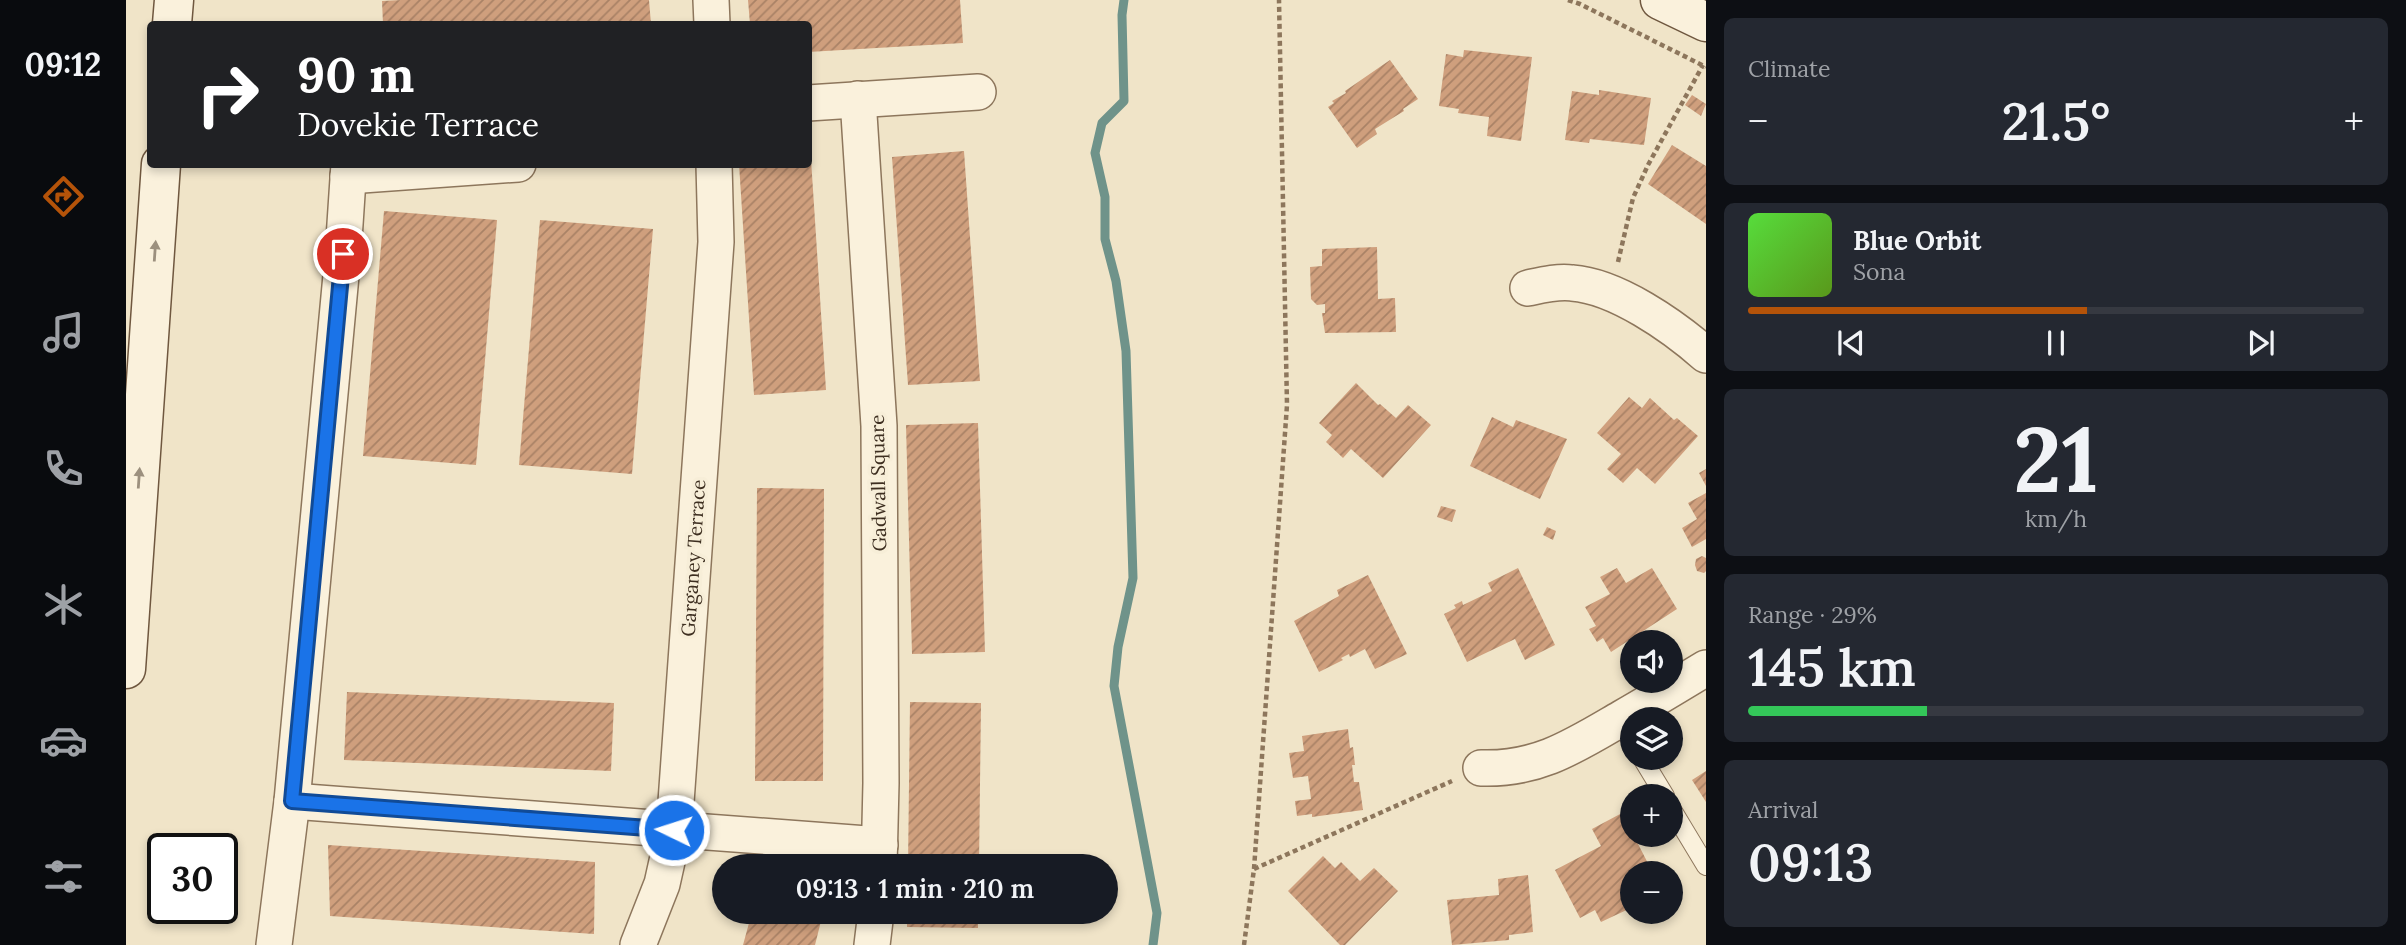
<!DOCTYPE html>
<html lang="en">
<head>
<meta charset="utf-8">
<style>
  body { margin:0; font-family:Lora,serif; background:#242831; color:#f1f3f6; height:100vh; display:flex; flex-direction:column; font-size:26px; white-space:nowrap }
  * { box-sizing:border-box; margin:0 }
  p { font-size:23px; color:#9ea1a6 }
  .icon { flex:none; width:38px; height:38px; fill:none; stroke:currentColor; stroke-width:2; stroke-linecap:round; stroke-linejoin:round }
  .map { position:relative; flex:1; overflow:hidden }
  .drawer { display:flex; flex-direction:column; gap:18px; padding:18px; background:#0d0f14; width:700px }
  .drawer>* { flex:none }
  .top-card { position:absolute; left:21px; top:21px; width:665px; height:147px; border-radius:7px; box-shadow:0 4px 10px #0003; background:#202124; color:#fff; overflow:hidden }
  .fabs { position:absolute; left:1494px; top:630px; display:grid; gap:14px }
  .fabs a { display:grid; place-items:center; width:63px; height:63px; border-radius:50%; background:#171b24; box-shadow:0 4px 10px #0003; font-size:35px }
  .speed { position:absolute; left:21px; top:833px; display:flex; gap:14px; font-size:35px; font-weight:700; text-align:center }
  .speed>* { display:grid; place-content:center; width:91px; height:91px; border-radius:50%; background:#171b24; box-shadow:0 4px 10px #0003; line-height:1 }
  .speed .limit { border:4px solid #111; border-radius:10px; background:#fff; color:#111 }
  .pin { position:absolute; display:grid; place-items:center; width:60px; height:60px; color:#fff; margin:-30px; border:4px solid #fff; border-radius:50%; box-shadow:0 2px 7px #0007 }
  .me { position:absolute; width:77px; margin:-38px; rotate:274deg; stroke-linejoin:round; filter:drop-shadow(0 0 5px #0008) }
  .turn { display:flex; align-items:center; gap:24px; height:147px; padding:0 35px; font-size:32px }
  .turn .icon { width:91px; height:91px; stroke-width:2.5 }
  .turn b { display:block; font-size:49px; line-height:60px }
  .big { font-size:52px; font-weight:600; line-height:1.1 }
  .drawer .tile { flex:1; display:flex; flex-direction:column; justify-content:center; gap:10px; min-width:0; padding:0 24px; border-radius:10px; background:#242831 }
  .drawer .dial { align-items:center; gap:0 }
  .dial b { font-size:91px; line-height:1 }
  .song { display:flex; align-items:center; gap:21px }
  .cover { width:84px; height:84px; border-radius:10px; background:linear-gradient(135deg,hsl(110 70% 55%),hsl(90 70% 35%)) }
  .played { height:7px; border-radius:4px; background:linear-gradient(90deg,#b45309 55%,#363941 55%) }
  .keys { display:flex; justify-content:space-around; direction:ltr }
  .heat { display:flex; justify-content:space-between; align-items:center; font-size:38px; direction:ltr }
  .charge { height:10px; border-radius:5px; background:linear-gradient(90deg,#34c759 29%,#363941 0) }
  .trip { position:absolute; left:586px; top:854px; width:406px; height:70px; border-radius:35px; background:#171b24; box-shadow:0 4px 10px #0003; font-weight:600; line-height:70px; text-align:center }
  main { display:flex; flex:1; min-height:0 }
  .dock { display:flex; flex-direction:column; width:126px; justify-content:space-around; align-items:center; background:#090b0e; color:#9ea1a6 }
  .dock .icon { width:49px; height:49px }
  .dock .current { color:#b45309 }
  .dock b { font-size:32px; color:#f1f3f6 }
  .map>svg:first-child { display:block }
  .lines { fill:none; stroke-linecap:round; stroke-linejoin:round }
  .stream { stroke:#6f938a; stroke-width:9 }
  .building { fill:url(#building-hatch) }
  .lane-casing { stroke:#8d765c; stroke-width:20 }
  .street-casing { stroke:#8d765c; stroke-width:38 }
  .secondary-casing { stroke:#6f573f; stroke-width:41 }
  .path { stroke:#8d765c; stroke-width:4.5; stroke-dasharray:5 3.5; stroke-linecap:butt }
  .lane { stroke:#faf1dc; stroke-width:18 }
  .street { stroke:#faf1dc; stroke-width:35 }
  .secondary { stroke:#faf1dc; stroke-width:38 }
  .oneway { fill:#9c907e }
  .route-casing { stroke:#114b97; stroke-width:18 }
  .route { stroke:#1a73e8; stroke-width:12 }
  .labels { text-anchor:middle; stroke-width:7; stroke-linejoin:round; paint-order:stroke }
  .street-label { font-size:19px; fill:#3d2e20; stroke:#f7eed8 }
</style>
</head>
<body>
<main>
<nav class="dock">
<b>09:12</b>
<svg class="icon current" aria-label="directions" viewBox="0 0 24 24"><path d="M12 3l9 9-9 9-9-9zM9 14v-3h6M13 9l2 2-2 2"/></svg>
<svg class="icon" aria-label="music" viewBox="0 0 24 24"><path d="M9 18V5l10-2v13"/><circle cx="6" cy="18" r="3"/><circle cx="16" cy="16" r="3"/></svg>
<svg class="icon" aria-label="phone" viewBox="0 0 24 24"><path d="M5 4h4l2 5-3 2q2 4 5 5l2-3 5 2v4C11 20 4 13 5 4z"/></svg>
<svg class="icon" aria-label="climate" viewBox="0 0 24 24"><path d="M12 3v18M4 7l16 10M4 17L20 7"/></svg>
<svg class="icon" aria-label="car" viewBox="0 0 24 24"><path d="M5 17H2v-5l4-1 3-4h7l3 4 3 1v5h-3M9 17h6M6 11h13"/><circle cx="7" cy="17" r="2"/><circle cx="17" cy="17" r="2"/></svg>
<svg class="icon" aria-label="filters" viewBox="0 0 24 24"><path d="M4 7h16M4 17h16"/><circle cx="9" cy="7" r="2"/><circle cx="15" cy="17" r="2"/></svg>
</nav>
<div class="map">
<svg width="1580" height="945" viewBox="0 0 1580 945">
  <defs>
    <pattern id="building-hatch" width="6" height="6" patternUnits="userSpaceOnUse" patternTransform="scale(1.75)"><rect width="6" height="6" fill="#cf9f7d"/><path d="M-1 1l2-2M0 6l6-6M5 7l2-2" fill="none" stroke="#a98266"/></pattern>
  </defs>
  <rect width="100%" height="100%" fill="#f0e4c8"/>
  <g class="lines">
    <!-- stream -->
    <path class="stream" d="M 998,0 L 996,15 L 998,101 L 976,123 L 969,153 L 979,197 L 979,239 L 990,281 L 1000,351 L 1007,578 L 992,647 L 988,686 L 1031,913 L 1027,945"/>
  </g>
  <!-- building -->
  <g class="building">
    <path d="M 275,0 L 523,0 L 525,24 L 257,24 L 256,1 Z"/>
    <path d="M 622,0 L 834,0 L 837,43 L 682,52 L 682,24 L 624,24 Z"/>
    <path d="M 1338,50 L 1406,57 L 1395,141 L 1361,136 L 1363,117 L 1332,113 L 1333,109 L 1313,106 L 1320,54 L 1337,57 Z"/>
    <path d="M 1264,60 L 1292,99 L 1277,109 L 1278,111 L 1249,129 L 1251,134 L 1231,148 L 1202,107 L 1208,103 L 1206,101 L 1220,93 L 1219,91 Z"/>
    <path d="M 1473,90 L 1525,98 L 1518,145 L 1464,139 L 1463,143 L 1439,140 L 1446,91 L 1473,95 Z"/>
    <path d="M 1566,95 L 1580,104 L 1575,116 L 1559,105 Z"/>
    <path d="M 1546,145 L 1580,166 L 1580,224 L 1522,184 Z"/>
    <path d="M 838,151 L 854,381 L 782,385 L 766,157 Z"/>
    <path d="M 685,159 L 700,390 L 628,395 L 613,164 L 682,164 L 682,160 Z"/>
    <path d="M 258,211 L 371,220 L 350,465 L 237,456 Z"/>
    <path d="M 414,220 L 527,229 L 506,474 L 393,465 Z"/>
    <path d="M 1251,247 L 1252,299 L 1269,298 L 1270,332 L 1199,333 L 1196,313 L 1199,313 L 1199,304 L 1191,305 L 1185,299 L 1184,267 L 1196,266 L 1196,249 Z"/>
    <path d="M 1230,383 L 1252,405 L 1254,404 L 1270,418 L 1282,405 L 1305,425 L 1257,478 L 1225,449 L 1217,458 L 1200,442 L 1206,435 L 1193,423 Z"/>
    <path d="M 1503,397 L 1516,408 L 1524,398 L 1548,420 L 1551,418 L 1572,436 L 1529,484 L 1511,468 L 1497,483 L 1481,469 L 1495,454 L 1471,433 Z"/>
    <path d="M 1366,417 L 1387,427 L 1390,420 L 1441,439 L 1414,499 L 1344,466 Z"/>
    <path d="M 852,423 L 859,652 L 786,654 L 780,425 Z"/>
    <path d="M 1580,469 L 1580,486 L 1573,473 Z"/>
    <path d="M 631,488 L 698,489 L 697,781 L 629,781 Z"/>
    <path d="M 1580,493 L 1580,539 L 1566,547 L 1556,528 L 1571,519 L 1562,503 Z"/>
    <path d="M 1315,506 L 1330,510 L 1326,522 L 1311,517 Z"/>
    <path d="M 1421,527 L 1430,531 L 1427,540 L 1417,535 Z"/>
    <path d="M 1576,556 L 1580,558 L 1580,571 L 1578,573 L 1571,571 L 1569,565 L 1570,559 Z"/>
    <path d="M 1392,568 L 1429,645 L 1399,660 L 1389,639 L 1341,662 L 1318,614 L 1330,608 L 1328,605 L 1336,601 L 1337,605 L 1366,591 L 1362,583 Z"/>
    <path d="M 1491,568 L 1500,583 L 1526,568 L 1551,609 L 1485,652 L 1477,638 L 1471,642 L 1463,629 L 1470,626 L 1459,607 L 1484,594 L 1474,577 Z"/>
    <path d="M 1242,575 L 1281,654 L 1249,669 L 1239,649 L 1224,657 L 1223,654 L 1215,658 L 1217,660 L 1193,672 L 1168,621 L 1213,596 L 1211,590 Z"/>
    <path d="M 221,692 L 488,703 L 485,771 L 218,760 Z"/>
    <path d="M 784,702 L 855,703 L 853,866 L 782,866 Z"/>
    <path d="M 1222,729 L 1224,748 L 1227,747 L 1229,765 L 1226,765 L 1228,782 L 1233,782 L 1237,810 L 1186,817 L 1186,814 L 1171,816 L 1169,801 L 1185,799 L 1182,776 L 1167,778 L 1163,753 L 1178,751 L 1176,736 Z"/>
    <path d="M 1580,771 L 1580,802 L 1566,780 Z"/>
    <path d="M 1496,813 L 1527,873 L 1507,873 L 1507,907 L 1475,922 L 1469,910 L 1454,918 L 1429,870 L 1475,846 L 1466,829 Z"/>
    <path d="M 202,845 L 469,862 L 468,934 L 204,916 Z"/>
    <path d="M 1197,856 L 1209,868 L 1215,862 L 1234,881 L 1248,868 L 1272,891 L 1219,945 L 1214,945 L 1162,891 Z"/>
    <path d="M 1402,875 L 1407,932 L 1383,935 L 1383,940 L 1326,945 L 1321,900 L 1373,895 L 1372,879 Z"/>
    <path d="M 626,912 L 659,912 L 695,921 L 689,945 L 617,945 Z"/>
    <path d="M 781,912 L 852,912 L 852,928 L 781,927 Z"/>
  </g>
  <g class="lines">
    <defs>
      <g id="lane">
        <path d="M 1493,720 L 1507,743"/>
        <path d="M 1516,758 L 1539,796"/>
        <path d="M 1545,808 L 1580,866"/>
      </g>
      <g id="street">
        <path d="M 585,0 L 586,24"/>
        <path d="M 732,99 L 753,426 L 755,783 L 753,866"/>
        <path d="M 682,103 L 852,92"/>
        <path d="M 222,176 L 392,164"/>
        <path d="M 1402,288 C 1416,285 1432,281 1446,283 C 1490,286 1547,326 1580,355"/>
        <path d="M 1355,768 C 1412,770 1448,746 1496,718 C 1524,702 1552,685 1580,668"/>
        <path d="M 166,801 L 754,845"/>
        <path d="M 148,945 L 166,801 L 217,254 L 223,164"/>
        <path d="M 512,945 L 536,884 L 548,830 L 590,242 L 588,164"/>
        <path d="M 746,945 L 750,912"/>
      </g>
      <g id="secondary">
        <path d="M 1534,0 L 1580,22"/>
        <path d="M 46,24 L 48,0"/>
        <path d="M 0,669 L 35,164"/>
      </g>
    </defs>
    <!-- lane casing -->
    <use href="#lane" class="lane-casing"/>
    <!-- street casing -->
    <use href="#street" class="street-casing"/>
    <!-- secondary casing -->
    <use href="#secondary" class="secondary-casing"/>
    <!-- path -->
    <g class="path">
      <path d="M 1442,0 L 1454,4 L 1580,67"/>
      <path d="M 1492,262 L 1507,198 L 1522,165 L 1577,65"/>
      <path d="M 1128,869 L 1326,781"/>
      <path d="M 1118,945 L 1128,869 L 1161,405 L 1153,0"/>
    </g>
    <!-- lane -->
    <use href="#lane" class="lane"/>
    <!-- street -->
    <use href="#street" class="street"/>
    <!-- secondary -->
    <use href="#secondary" class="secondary"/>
  </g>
  <!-- one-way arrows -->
  <defs><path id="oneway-solid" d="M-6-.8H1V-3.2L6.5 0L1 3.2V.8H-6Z" transform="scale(1.75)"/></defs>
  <g class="oneway">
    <use href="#oneway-solid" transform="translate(29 251) rotate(-86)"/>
    <use href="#oneway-solid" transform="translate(13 478) rotate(-86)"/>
  </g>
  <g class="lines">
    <defs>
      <path id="route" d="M 217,254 L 166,801 L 548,830"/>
    </defs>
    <!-- route casing -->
    <use href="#route" class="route-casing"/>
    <!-- route -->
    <use href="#route" class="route"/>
  </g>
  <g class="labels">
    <!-- street labels -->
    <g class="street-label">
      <text transform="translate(752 483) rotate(-91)" y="7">Gadwall Square</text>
      <text transform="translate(567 558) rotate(-86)" y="7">Garganey Terrace</text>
    </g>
  </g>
</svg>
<div class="fabs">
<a><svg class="icon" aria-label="sound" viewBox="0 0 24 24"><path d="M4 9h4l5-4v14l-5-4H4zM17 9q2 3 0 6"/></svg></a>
<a><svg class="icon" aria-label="layers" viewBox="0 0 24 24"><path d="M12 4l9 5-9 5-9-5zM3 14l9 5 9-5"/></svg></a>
<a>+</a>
<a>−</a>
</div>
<div class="speed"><div class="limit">30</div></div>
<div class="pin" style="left:217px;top:254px;background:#d93025"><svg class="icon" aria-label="arrive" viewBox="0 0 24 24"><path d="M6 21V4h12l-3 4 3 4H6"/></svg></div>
<svg class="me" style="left:548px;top:830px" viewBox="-20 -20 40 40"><circle r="17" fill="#1a73e8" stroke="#fff" stroke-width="3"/><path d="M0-11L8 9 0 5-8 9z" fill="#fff"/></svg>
<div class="trip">09:13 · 1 min · 210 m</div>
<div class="top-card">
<div class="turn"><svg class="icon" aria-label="right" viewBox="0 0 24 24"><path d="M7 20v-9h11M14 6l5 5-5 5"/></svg><div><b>90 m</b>Dovekie Terrace</div></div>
</div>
</div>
<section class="drawer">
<div class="tile"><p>Climate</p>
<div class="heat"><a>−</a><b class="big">21.5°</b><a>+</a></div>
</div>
<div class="tile">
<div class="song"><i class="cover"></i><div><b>Blue Orbit</b><p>Sona</p></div></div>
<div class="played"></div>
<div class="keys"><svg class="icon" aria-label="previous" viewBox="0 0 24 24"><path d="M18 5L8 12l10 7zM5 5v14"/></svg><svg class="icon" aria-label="pause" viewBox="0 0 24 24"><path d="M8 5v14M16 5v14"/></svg><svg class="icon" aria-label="next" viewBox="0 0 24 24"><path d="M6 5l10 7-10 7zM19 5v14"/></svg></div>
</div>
<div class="tile dial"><b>21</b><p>km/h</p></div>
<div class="tile"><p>Range · 29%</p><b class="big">145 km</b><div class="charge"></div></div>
<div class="tile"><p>Arrival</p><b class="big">09:13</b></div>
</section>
</main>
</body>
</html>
